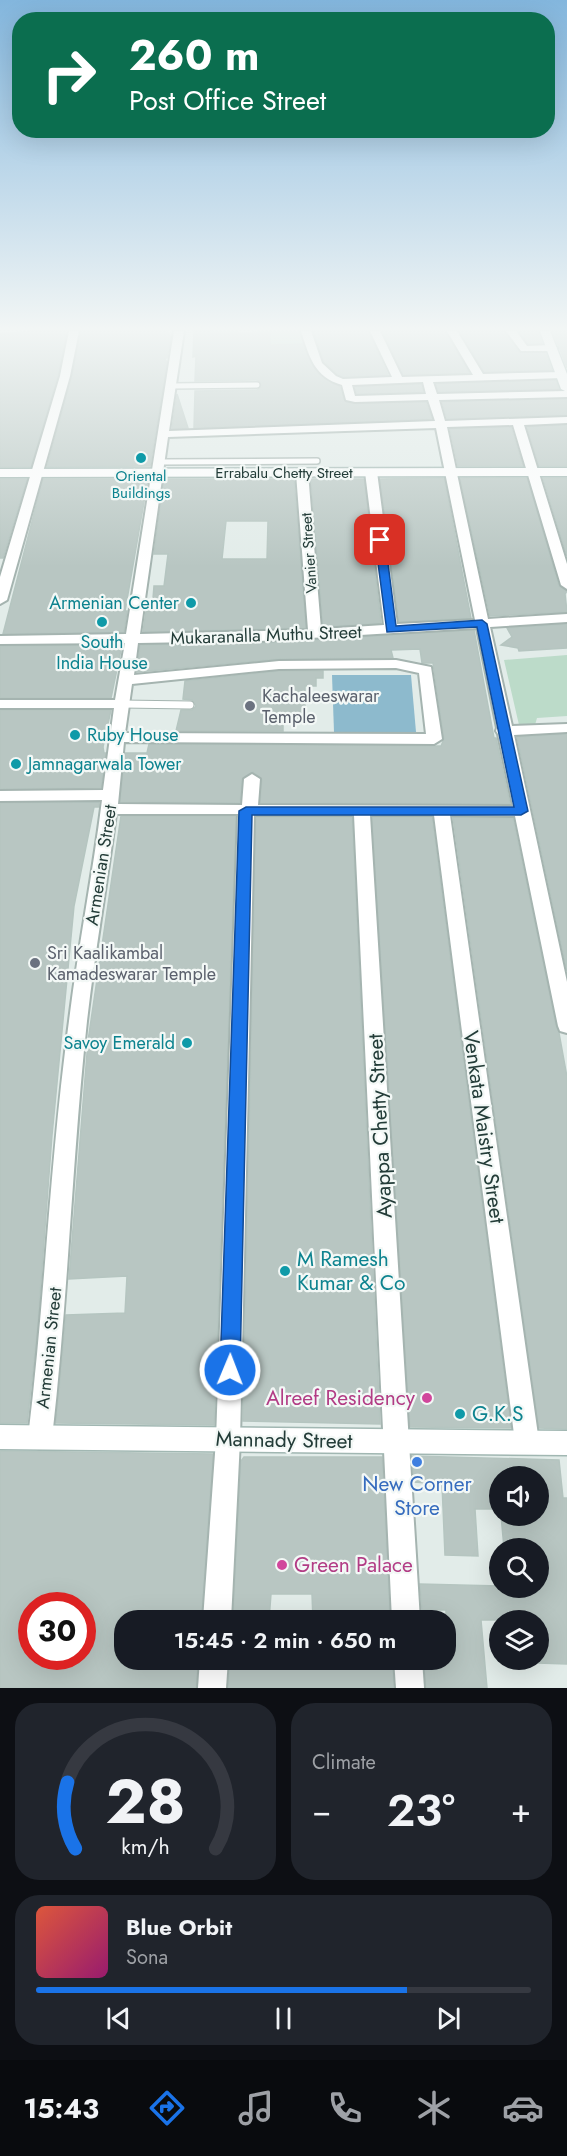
<!DOCTYPE html>
<html lang="en">
<head>
<meta charset="utf-8">
<style>
  body { margin:0; font-family:Jost,sans-serif; background:#20242c; color:#f1f3f6; height:100vh; display:flex; flex-direction:column; font-size:22px; white-space:nowrap }
  * { box-sizing:border-box; margin:0 }
  p { font-size:20px; color:#9ea1a6 }
  .icon { flex:none; width:33px; height:33px; fill:none; stroke:currentColor; stroke-width:2; stroke-linecap:round; stroke-linejoin:round }
  .map { position:relative; height:1688px; overflow:hidden }
  .details { display:flex; flex-direction:column; gap:15px; padding:15px; background:#0d0f14; flex:1 }
  .details>* { flex:none }
  .guide { position:absolute; left:12px; top:12px; width:543px; height:126px; border-radius:24px; box-shadow:0 6px 24px #0002; background:#0b6e4f; color:#fff; overflow:hidden }
  .fabs { position:absolute; left:489px; top:1466px; display:grid; gap:12px }
  .fabs a { display:grid; place-items:center; width:60px; height:60px; border-radius:50%; background:#171b24; box-shadow:0 6px 24px #0002; font-size:30px }
  .speed { position:absolute; left:18px; top:1592px; display:flex; gap:12px; font-size:30px; font-weight:700; text-align:center }
  .speed>* { display:grid; place-content:center; width:78px; height:78px; border-radius:50%; background:#171b24; box-shadow:0 6px 24px #0002; line-height:1 }
  .speed .limit { border:9px solid #d22; background:#fff; color:#111 }
  .pin { position:absolute; display:grid; place-items:center; width:51px; height:51px; color:#fff; margin:-26px; border-radius:12px; box-shadow:0 3px 9px #0006 }
  .me { position:absolute; width:66px; margin:-33px; rotate:1deg; stroke-linejoin:round; filter:drop-shadow(0 0 4px #0008) }
  .turn { display:flex; align-items:center; gap:21px; height:126px; padding:0 18px; font-size:27px }
  .turn .icon { width:78px; height:78px; stroke-width:2.5 }
  .turn b { display:block; font-size:42px; line-height:51px }
  .big { font-size:45px; font-weight:600; line-height:1.1 }
  .details .tile { flex:1; display:flex; flex-direction:column; justify-content:center; gap:9px; min-width:0; padding:0 21px; border-radius:24px; background:#20242c }
  .details .dial { align-items:center; gap:0 }
  .dial svg { height:156px; overflow:visible; fill:none; stroke:#363941; stroke-width:7; stroke-linecap:round; text-anchor:middle }
  .dial text { fill:#f1f3f6; stroke:none }
  .song { display:flex; align-items:center; gap:18px }
  .cover { width:72px; height:72px; border-radius:9px; background:linear-gradient(135deg,hsl(10 70% 55%),hsl(320 70% 35%)) }
  .played { height:6px; border-radius:3px; background:linear-gradient(90deg,#1a73e8 75%,#363941 75%) }
  .keys { display:flex; justify-content:space-around; direction:ltr }
  .heat { display:flex; justify-content:space-between; align-items:center; font-size:33px; direction:ltr }
  .details .tiles { flex:1; display:grid; gap:15px; grid-template-columns:1fr 1fr }
  .tile:last-child { grid-column:span 2 }
  .trip { position:absolute; left:114px; top:1610px; width:342px; height:60px; border-radius:24px; background:#171b24; box-shadow:0 6px 24px #0002; font-weight:600; line-height:60px; text-align:center }
  .menu { display:flex; height:96px; justify-content:space-around; align-items:center; background:#090b0e; color:#9ea1a6 }
  .menu .icon { width:42px; height:42px }
  .menu .selected { color:#1a73e8 }
  .menu b { font-size:27px; color:#f1f3f6 }
  .map>svg:first-child { display:block }
  .green { fill:#bcdbc9; fill-rule:evenodd }
  .water { fill:#8dbacd }
  .building { fill:#b8c6c2; stroke:#b5c5c0; stroke-width:1.5; fill-rule:evenodd }
  .lines { fill:none; stroke-linecap:round; stroke-linejoin:round }
  .lane-far1-casing { stroke:#a5b4b0; stroke-width:8 }
  .lane-casing { stroke:#a5b4b0; stroke-width:9 }
  .street-casing { stroke:#a5b4b0; stroke-width:4 }
  .secondary-casing { stroke:#a1b7b2; stroke-width:3 }
  .lane-far1 { stroke:#fff; stroke-width:5 }
  .lane { stroke:#fff; stroke-width:7 }
  .street { fill:#fff; fill-rule:evenodd }
  .secondary { fill:#fff; fill-rule:evenodd }
  .route { fill:#1a73e8; stroke:#114b97; stroke-width:1.5 }
  .culture-dot { fill:#0f9aa8; stroke:#f3f8f6; stroke-width:2 }
  .worship-dot { fill:#6b7280; stroke:#f3f8f6; stroke-width:2 }
  .hotel-dot { fill:#d1479c; stroke:#f3f8f6; stroke-width:2 }
  .shop-dot { fill:#3f7fe0; stroke:#f3f8f6; stroke-width:2 }
  .labels { text-anchor:middle; stroke-width:4.5; stroke-linejoin:round; paint-order:stroke }
  .far-street-label { font-size:15px; fill:#233c38; stroke:#f3f8f6 }
  .far-culture-label { font-size:15px; fill:#0d838f; stroke:#f3f8f6 }
  .culture-label { font-size:18px; fill:#0d838f; stroke:#f3f8f6; text-anchor:end }
  .street-label { font-size:18px; fill:#233c38; stroke:#f3f8f6 }
  .worship-label { font-size:18px; fill:#5b616d; stroke:#f3f8f6; text-anchor:start }
  .near-street-label { font-size:21px; fill:#233c38; stroke:#f3f8f6 }
  .near-culture-label { font-size:21px; fill:#0d838f; stroke:#f3f8f6; text-anchor:start }
  .near-hotel-label { font-size:21px; fill:#b23c85; stroke:#f3f8f6; text-anchor:end }
  .near-shop-label { font-size:21px; fill:#366cbe; stroke:#f3f8f6 }
</style>
</head>
<body>
<div class="map">
<svg width="567" height="1688" viewBox="0 0 567 1688">
  <rect width="100%" height="100%" fill="#e2ece9"/>
  <!-- green -->
  <g class="green">
    <path d="M 210,331 L 239,331 L 239,333 L 251,333 L 252,331 L 301,331 L 306,344 L 209,345 ZM 270,333 L 270,342 L 223,343 L 224,334 Z"/>
    <path d="M 567,655 L 567,716 L 537,718 L 535,725 L 519,725 L 504,660 Z"/>
  </g>
  <!-- water -->
  <path class="water" d="M 332,675 L 411,675 L 416,732 L 334,732 Z"/>
  <!-- building -->
  <g class="building">
    <path d="M 31,331 L 67,331 L 58,375 L 31,467 L 0,467 L 0,334 Z"/>
    <path d="M 81,331 L 167,331 L 171,338 L 167,358 L 165,358 L 167,363 L 150,466 L 47,467 L 72,376 Z"/>
    <path d="M 194,331 L 210,331 L 209,334 L 270,333 L 270,345 L 303,344 L 317,372 L 340,387 L 346,402 L 355,404 L 426,402 L 432,419 L 194,428 L 195,391 L 257,390 L 262,386 L 257,380 L 195,381 L 196,356 L 193,357 Z"/>
    <path d="M 313,331 L 368,331 L 388,375 L 343,377 L 337,374 L 324,362 Z"/>
    <path d="M 382,331 L 445,331 L 469,373 L 403,375 Z"/>
    <path d="M 460,331 L 504,331 L 519,352 L 546,353 L 552,370 L 484,372 Z"/>
    <path d="M 519,331 L 538,331 L 542,343 L 528,344 Z"/>
    <path d="M 552,331 L 567,331 L 567,368 L 559,347 Z"/>
    <path d="M 556,380 L 559,389 L 439,392 L 436,384 Z"/>
    <path d="M 421,384 L 423,392 L 357,394 L 355,387 Z"/>
    <path d="M 177,394 L 188,428 L 172,429 Z"/>
    <path d="M 567,399 L 567,415 L 447,419 L 442,402 Z"/>
    <path d="M 567,425 L 567,466 L 539,466 L 527,427 Z"/>
    <path d="M 511,427 L 523,466 L 458,466 L 450,429 Z"/>
    <path d="M 444,478 L 471,618 L 399,622 L 380,479 Z"/>
    <path d="M 460,478 L 527,478 L 559,586 L 567,591 L 565,594 L 567,612 L 490,616 Z"/>
    <path d="M 543,478 L 567,478 L 567,556 Z"/>
    <path d="M 0,479 L 27,479 L 3,558 L 0,558 Z"/>
    <path d="M 43,479 L 148,479 L 125,611 L 127,611 L 124,632 L 3,634 Z"/>
    <path d="M 164,479 L 294,479 L 306,628 L 143,632 L 146,611 L 152,611 L 154,586 L 164,586 L 168,554 L 154,554 ZM 226,521 L 268,521 L 267,559 L 222,559 Z"/>
    <path d="M 311,479 L 364,479 L 381,623 L 323,627 Z"/>
    <path d="M 567,624 L 567,648 L 519,651 L 518,648 L 501,645 L 512,637 L 507,628 Z"/>
    <path d="M 474,630 L 494,738 L 496,738 L 510,804 L 260,803 L 262,779 L 253,772 L 242,779 L 240,803 L 120,802 L 125,753 L 147,753 L 149,744 L 434,746 L 441,746 L 444,739 L 433,663 L 422,663 L 420,649 L 391,650 L 393,658 L 279,659 L 137,672 L 140,645 L 260,643 Z"/>
    <path d="M 122,645 L 111,698 L 0,698 L 0,646 Z"/>
    <path d="M 279,671 L 323,671 L 323,678 L 316,678 L 316,686 L 305,686 L 305,718 L 283,717 L 283,731 L 176,731 L 181,710 L 192,710 L 196,706 L 192,700 L 183,699 L 185,681 Z"/>
    <path d="M 0,710 L 111,710 L 103,747 L 104,753 L 106,753 L 101,788 L 0,789 Z"/>
    <path d="M 567,734 L 567,971 L 517,737 Z"/>
    <path d="M 99,802 L 99,807 L 94,807 L 74,906 L 52,1135 L 37,1333 L 27,1423 L 0,1423 L 0,803 Z"/>
    <path d="M 121,816 L 236,816 L 214,1425 L 56,1423 L 66,1315 L 125,1313 L 127,1276 L 69,1279 L 88,1041 Z"/>
    <path d="M 256,817 L 352,817 L 380,1424 L 243,1421 Z"/>
    <path d="M 372,817 L 432,817 L 511,1428 L 410,1427 Z"/>
    <path d="M 453,817 L 513,818 L 556,1026 L 559,1033 L 567,1077 L 567,1429 L 539,1428 Z"/>
    <path d="M 0,1451 L 213,1454 L 201,1620 L 124,1620 L 124,1659 L 198,1659 L 196,1688 L 0,1688 ZM 32,1605 L 82,1605 L 82,1656 L 32,1656 Z"/>
    <path d="M 412,1456 L 559,1460 L 563,1498 L 567,1498 L 567,1664 L 538,1663 L 538,1620 L 481,1620 L 487,1688 L 426,1688 L 424,1659 L 446,1659 L 446,1610 L 422,1610 L 420,1584 L 538,1587 L 538,1548 L 504,1548 L 501,1515 L 538,1515 L 538,1476 L 500,1476 L 500,1509 L 475,1509 L 478,1556 L 445,1555 L 442,1484 L 414,1482 Z"/>
    <path d="M 244,1457 L 382,1457 L 390,1620 L 313,1620 L 312,1594 L 271,1594 L 269,1620 L 233,1620 L 241,1461 Z"/>
    <path d="M 230,1659 L 392,1659 L 394,1688 L 228,1688 Z"/>
  </g>
  <g class="lines">
    <defs>
      <g id="lane-far1">
        <path d="M 171,386 L 257,385"/>
        <path d="M 160,462 L 317,461"/>
      </g>
      <path id="lane" d="M 122,704 L 190,705"/>
      <g id="street">
        <path d="M 69,331 L 79,331 L 70,376 L 7,600 L 0,604 L 0,577 L 60,376 Z"/>
        <path d="M 174,331 L 184,331 L 169,431 L 435,421 L 428,400 L 355,402 L 346,400 L 342,385 C 314,377 309,356 301,331 L 311,331 L 322,363 L 336,376 L 343,379 L 392,377 L 370,331 L 380,331 L 402,377 L 473,375 L 447,331 L 457,331 L 483,374 L 562,372 L 567,375 L 562,378 L 433,382 L 437,394 L 567,391 L 567,397 L 439,400 L 445,421 L 567,417 L 567,423 L 524,425 L 567,564 L 567,589 L 561,585 L 513,425 L 447,427 L 488,619 L 567,614 L 567,622 L 490,627 L 512,726 L 567,724 L 567,732 L 514,735 L 567,982 L 567,1033 L 560,1031 L 558,1026 L 515,816 L 450,815 L 539,1442 L 536,1450 L 527,1453 L 518,1450 L 515,1442 L 434,815 L 370,815 L 420,1620 L 392,1620 L 354,815 L 254,815 L 240,1440 L 231,1620 L 203,1620 L 216,1440 L 238,814 L 116,814 C 107,883 95,952 87,1021 C 72,1160 68,1299 52,1438 L 49,1446 L 40,1449 L 31,1446 L 28,1438 C 45,1299 50,1159 69,1021 C 78,947 93,874 102,800 L 0,801 L 0,791 L 103,790 L 114,708 L 0,708 L 0,700 L 115,700 L 125,643 L 0,644 L 0,636 L 126,634 ZM 423,382 L 426,394 L 355,396 L 352,385 ZM 436,428 L 475,620 L 397,624 L 377,472 L 371,469 L 365,472 L 384,625 L 321,629 L 308,473 L 302,470 L 296,473 L 308,630 L 140,634 L 168,437 ZM 477,628 L 497,728 L 496,731 L 498,734 L 513,806 L 258,805 L 260,779 L 252,774 L 244,779 L 242,805 L 118,804 L 124,742 L 434,744 L 442,739 L 431,667 L 396,660 L 279,661 L 134,675 L 138,643 L 260,641 ZM 396,668 L 419,673 L 426,734 L 125,733 L 132,684 L 279,669 Z"/>
        <path d="M 506,331 L 516,331 L 527,346 L 552,345 L 557,348 L 552,351 L 521,351 Z"/>
        <path d="M 200,1659 L 228,1659 L 226,1688 L 198,1688 Z"/>
        <path d="M 394,1659 L 422,1659 L 424,1688 L 396,1688 Z"/>
      </g>
      <g id="secondary">
        <path d="M 540,331 L 550,331 L 567,374 L 567,392 L 561,389 Z"/>
        <path d="M 567,468 L 567,476 L 0,477 L 0,469 Z"/>
        <path d="M 0,1425 L 567,1431 L 567,1455 L 0,1449 Z"/>
      </g>
    </defs>
    <!-- lane-far1 casing -->
    <use href="#lane-far1" class="lane-far1-casing"/>
    <!-- lane casing -->
    <use href="#lane" class="lane-casing"/>
    <!-- street casing -->
    <use href="#street" class="street-casing"/>
    <!-- secondary casing -->
    <use href="#secondary" class="secondary-casing"/>
    <!-- lane-far1 -->
    <use href="#lane-far1" class="lane-far1"/>
    <!-- lane -->
    <use href="#lane" class="lane"/>
    <!-- street -->
    <use href="#street" class="street"/>
    <!-- secondary -->
    <use href="#secondary" class="secondary"/>
  </g>
  <!-- sky -->
  <linearGradient id="sky" x2="0" y2="1"><stop stop-color="#83b6dd"/><stop offset="0.58" stop-color="#f2f6f5"/><stop offset="1" stop-color="#f2f6f5" stop-opacity="0"/></linearGradient>
  <rect width="567" height="567" fill="url(#sky)"/>
  <!-- route -->
  <path class="route" d="M 380,537 L 385,540 L 396,626 L 482,620 L 487,624 L 528,811 L 521,815 L 252,815 L 240,1370 L 237,1376 L 230,1378 L 223,1376 L 220,1370 L 239,811 L 246,807 L 514,807 L 477,627 L 387,632 L 375,540 Z"/>
  <!-- markers -->
  <g class="culture-dot">
    <circle cx="141" cy="458" r="6"/>
    <circle cx="191" cy="603" r="6"/>
    <circle cx="102" cy="622" r="6"/>
    <circle cx="75" cy="735" r="6"/>
    <circle cx="16" cy="764" r="6"/>
    <circle cx="187" cy="1043" r="6"/>
    <circle cx="285" cy="1271" r="6"/>
    <circle cx="460" cy="1414" r="6"/>
  </g>
  <g class="worship-dot">
    <circle cx="250" cy="706" r="6"/>
    <circle cx="35" cy="963" r="6"/>
  </g>
  <g class="hotel-dot">
    <circle cx="427" cy="1398" r="6"/>
    <circle cx="282" cy="1565" r="6"/>
  </g>
  <circle class="shop-dot" cx="417" cy="1462" r="6"/>
  <g class="labels">
    <!-- far-street labels -->
    <g class="far-street-label">
      <text x="284" y="478">Errabalu Chetty Street</text>
      <text transform="translate(309 553) rotate(-94)" y="5">Vanier Street</text>
    </g>
    <!-- far-culture labels -->
    <g class="far-culture-label">
      <text x="141" y="481">Oriental<tspan x="141" dy="17">Buildings</tspan></text>
    </g>
    <!-- culture labels -->
    <g class="culture-label">
      <text x="179" y="609">Armenian Center</text>
      <text x="102" y="648" text-anchor="middle">South<tspan x="102" dy="21">India House</tspan></text>
      <text x="87" y="741" text-anchor="start">Ruby House</text>
      <text x="28" y="770" text-anchor="start">Jamnagarwala Tower</text>
      <text x="175" y="1049">Savoy Emerald</text>
    </g>
    <!-- street labels -->
    <g class="street-label">
      <text transform="translate(266 635) rotate(-2)" y="6">Mukaranalla Muthu Street</text>
      <text transform="translate(101 865) rotate(-81)" y="6">Armenian Street</text>
      <text transform="translate(49 1348) rotate(-84)" y="6">Armenian Street</text>
    </g>
    <!-- worship labels -->
    <g class="worship-label">
      <text x="262" y="702">Kachaleeswarar<tspan x="262" dy="21">Temple</tspan></text>
      <text x="47" y="959">Sri Kaalikambal<tspan x="47" dy="21">Kamadeswarar Temple</tspan></text>
    </g>
    <!-- near-street labels -->
    <g class="near-street-label">
      <text transform="translate(380 1126) rotate(-93)" y="7">Ayappa Chetty Street</text>
      <text transform="translate(484 1127) rotate(82)" y="7">Venkata Maistry Street</text>
      <text transform="translate(284 1440) rotate(1)" y="7">Mannady Street</text>
    </g>
    <!-- near-culture labels -->
    <g class="near-culture-label">
      <text x="297" y="1266">M Ramesh<tspan x="297" dy="24">Kumar &amp; Co</tspan></text>
      <text x="472" y="1421">G.K.S</text>
    </g>
    <!-- near-hotel labels -->
    <g class="near-hotel-label">
      <text x="415" y="1405">Alreef Residency</text>
      <text x="294" y="1572" text-anchor="start">Green Palace</text>
    </g>
    <!-- near-shop labels -->
    <g class="near-shop-label">
      <text x="417" y="1491">New Corner<tspan x="417" dy="24">Store</tspan></text>
    </g>
  </g>
</svg>
<div class="fabs">
<a><svg class="icon" aria-label="sound" viewBox="0 0 24 24"><path d="M4 9h4l5-4v14l-5-4H4zM17 9q2 3 0 6"/></svg></a>
<a><svg class="icon" aria-label="search" viewBox="0 0 24 24"><circle cx="10" cy="10" r="6"/><path d="M15 15l6 6"/></svg></a>
<a><svg class="icon" aria-label="layers" viewBox="0 0 24 24"><path d="M12 4l9 5-9 5-9-5zM3 14l9 5 9-5"/></svg></a>
</div>
<div class="speed"><div class="limit">30</div></div>
<div class="pin" style="left:380px;top:540px;background:#d93025"><svg class="icon" aria-label="arrive" viewBox="0 0 24 24"><path d="M6 21V4h12l-3 4 3 4H6"/></svg></div>
<svg class="me" style="left:230px;top:1370px" viewBox="-20 -20 40 40"><circle r="17" fill="#1a73e8" stroke="#fff" stroke-width="3"/><path d="M0-11L8 9 0 5-8 9z" fill="#fff"/></svg>
<div class="trip">15:45 · 2 min · 650 m</div>
<div class="guide">
<div class="turn"><svg class="icon" aria-label="right" viewBox="0 0 24 24"><path d="M7 20v-9h11M14 6l5 5-5 5"/></svg><div><b>260 m</b>Post Office Street</div></div>
</div>
</div>
<section class="details">
<div class="tiles">
<div class="tile dial"><svg viewBox="0 0 100 80">
<path d="M14 69A42 42 0 1 1 86 69"/>
<path d="M14 69A42 42 0 0 1 10 35" stroke="#1a73e8"/>
<text x="50" y="56" font-size="32" font-weight="700">28</text>
<text x="50" y="72" font-size="11">km/h</text>
</svg></div>
<div class="tile"><p>Climate</p>
<div class="heat"><a>−</a><b class="big">23°</b><a>+</a></div>
</div>
<div class="tile">
<div class="song"><i class="cover"></i><div><b>Blue Orbit</b><p>Sona</p></div></div>
<div class="played"></div>
<div class="keys"><svg class="icon" aria-label="previous" viewBox="0 0 24 24"><path d="M18 5L8 12l10 7zM5 5v14"/></svg><svg class="icon" aria-label="pause" viewBox="0 0 24 24"><path d="M8 5v14M16 5v14"/></svg><svg class="icon" aria-label="next" viewBox="0 0 24 24"><path d="M6 5l10 7-10 7zM19 5v14"/></svg></div>
</div>
</div>
</section>
<nav class="menu">
<b>15:43</b>
<svg class="icon selected" aria-label="directions" viewBox="0 0 24 24"><path d="M12 3l9 9-9 9-9-9zM9 14v-3h6M13 9l2 2-2 2"/></svg>
<svg class="icon" aria-label="music" viewBox="0 0 24 24"><path d="M9 18V5l10-2v13"/><circle cx="6" cy="18" r="3"/><circle cx="16" cy="16" r="3"/></svg>
<svg class="icon" aria-label="phone" viewBox="0 0 24 24"><path d="M5 4h4l2 5-3 2q2 4 5 5l2-3 5 2v4C11 20 4 13 5 4z"/></svg>
<svg class="icon" aria-label="climate" viewBox="0 0 24 24"><path d="M12 3v18M4 7l16 10M4 17L20 7"/></svg>
<svg class="icon" aria-label="car" viewBox="0 0 24 24"><path d="M5 17H2v-5l4-1 3-4h7l3 4 3 1v5h-3M9 17h6M6 11h13"/><circle cx="7" cy="17" r="2"/><circle cx="17" cy="17" r="2"/></svg>
</nav>
</body>
</html>
